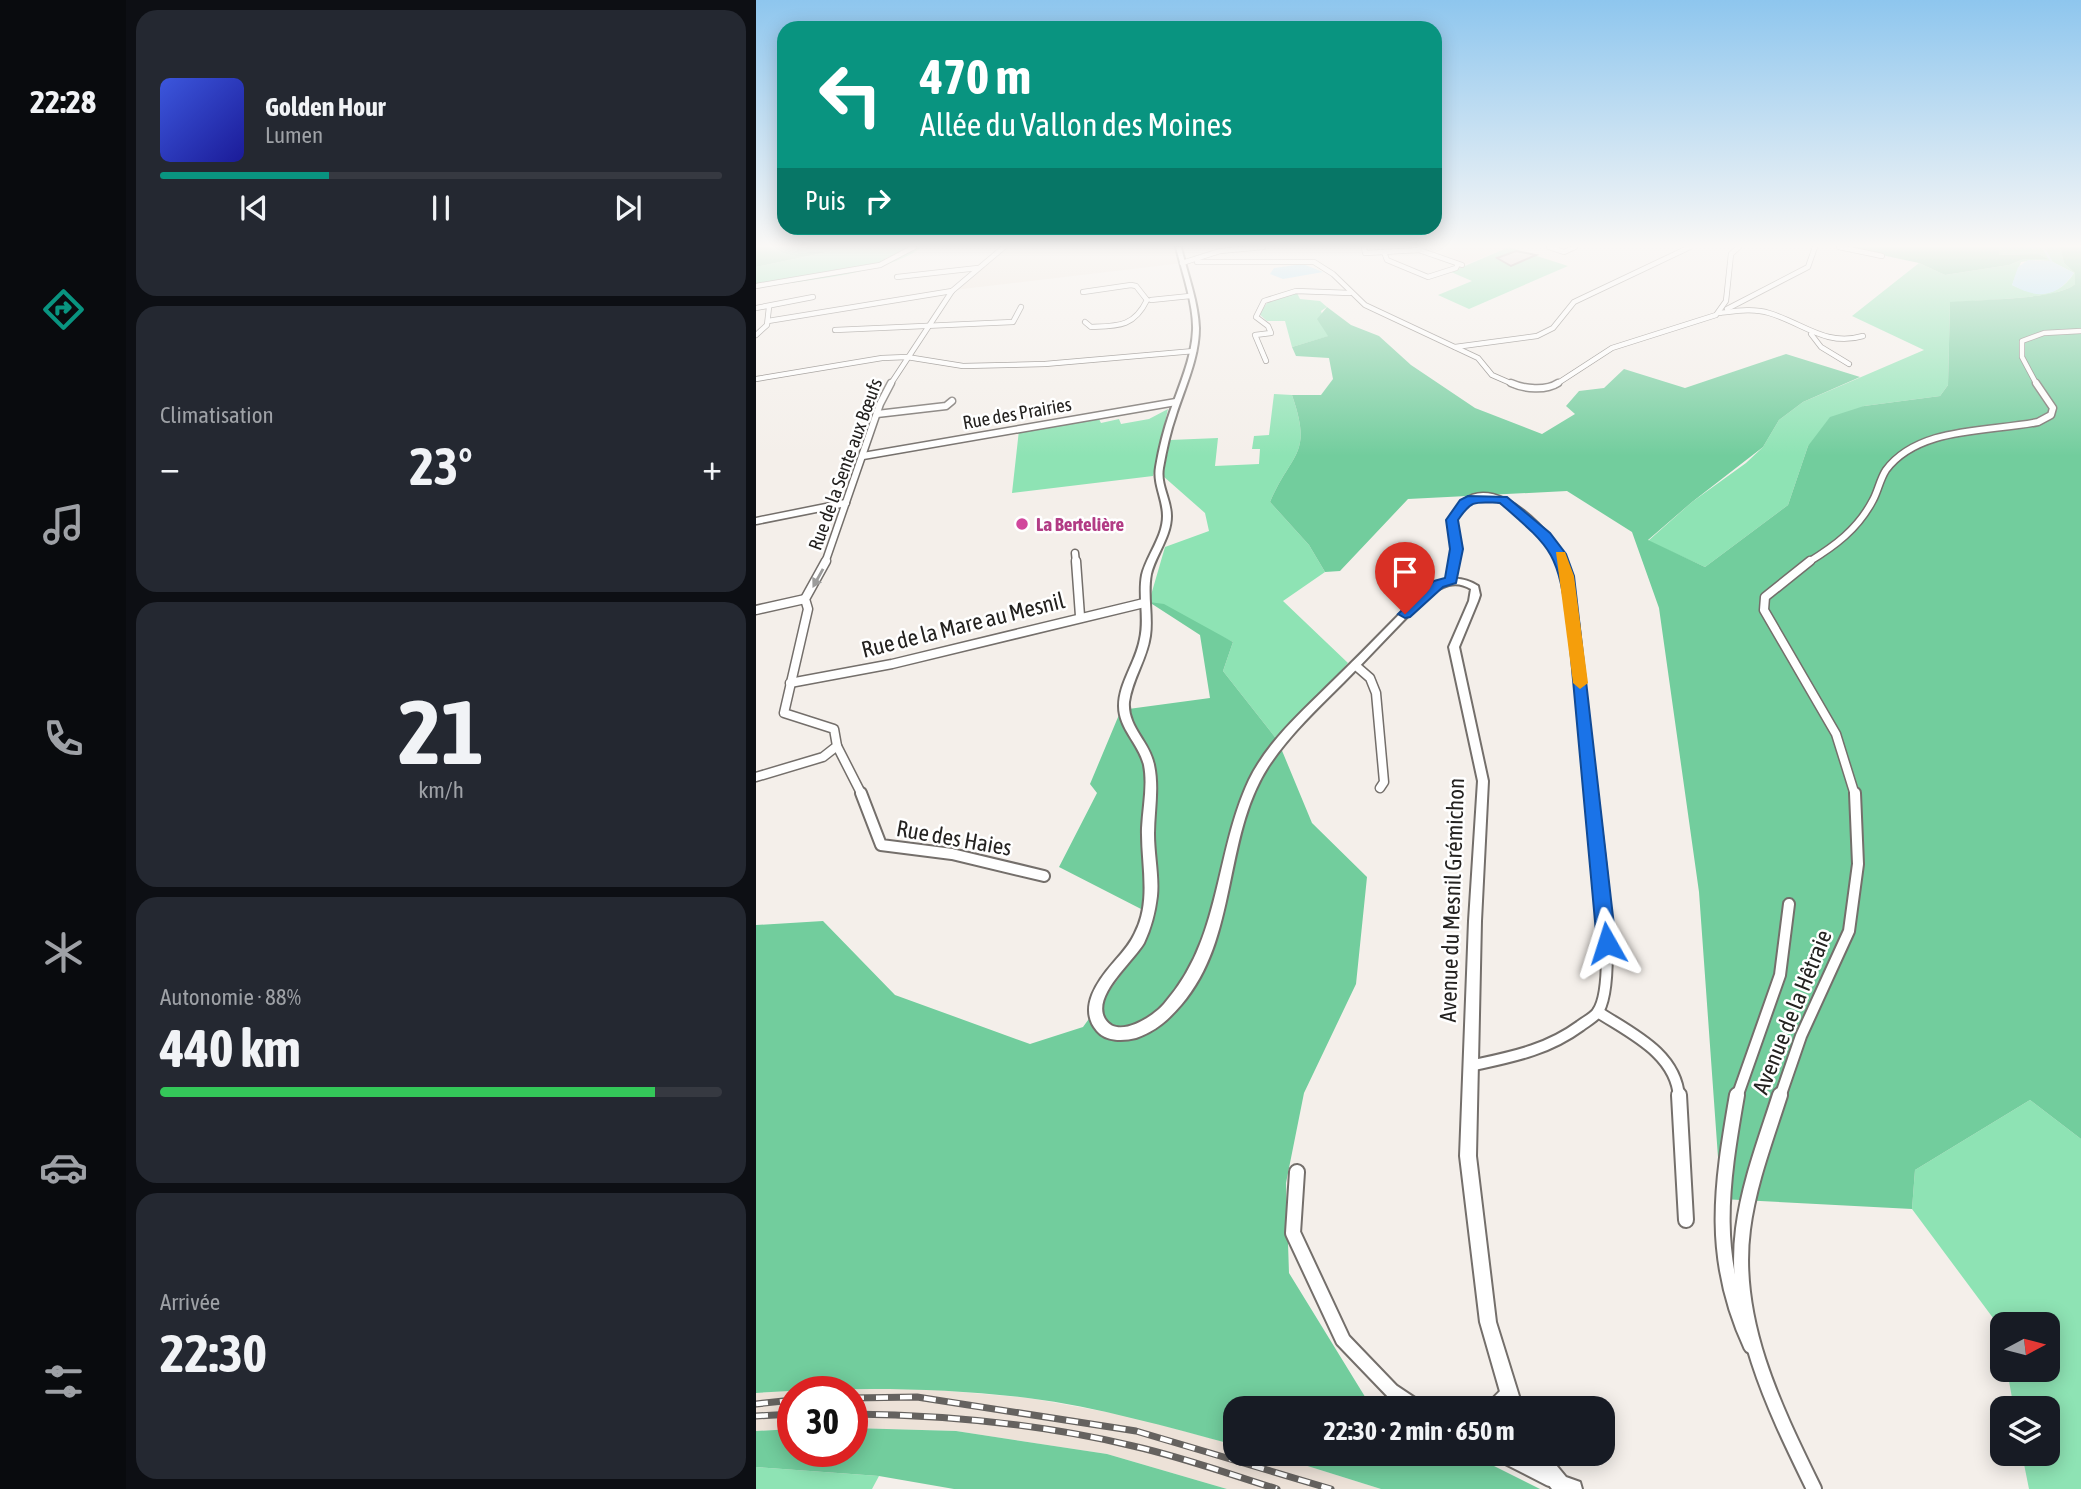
<!DOCTYPE html>
<html lang="fr">
<head>
<meta charset="utf-8">
<style>
  body { margin:0; font-family:"Asap Condensed",sans-serif; background:#242831; color:#f1f3f6; height:100vh; display:flex; flex-direction:column; font-size:26px; white-space:nowrap }
  * { box-sizing:border-box; margin:0 }
  p { font-size:23px; color:#9ea1a6 }
  .icon { flex:none; width:38px; height:38px; fill:none; stroke:currentColor; stroke-width:2; stroke-linecap:round; stroke-linejoin:round }
  .map { position:relative; flex:1; overflow:hidden }
  .side { display:flex; flex-direction:column; gap:10px; padding:10px; background:#0d0f14; width:630px }
  .side>* { flex:none }
  .hud { position:absolute; left:21px; top:21px; width:665px; height:214px; border-radius:21px; box-shadow:0 4px 18px #0003; background:#099480; color:#fff; overflow:hidden }
  .needle { width:46px; rotate:83deg }
  .controls { position:absolute; left:1234px; top:1312px; display:grid; gap:14px }
  .controls a { display:grid; place-items:center; width:70px; height:70px; border-radius:14px; background:#171b24; box-shadow:0 4px 18px #0003; font-size:35px }
  .speed { position:absolute; left:21px; top:1376px; display:flex; gap:14px; font-size:35px; font-weight:700; text-align:center }
  .speed>* { display:grid; place-content:center; width:91px; height:91px; border-radius:50%; background:#171b24; box-shadow:0 4px 18px #0003; line-height:1 }
  .speed .limit { border:10px solid #d22; background:#fff; color:#111 }
  .pin { position:absolute; display:grid; place-items:center; width:60px; height:60px; color:#fff; margin:-72px -30px; border-radius:50% 50% 50% 0; rotate:-45deg; box-shadow:0 0 7px #0007 }
  .pin .icon { rotate:45deg }
  .me { position:absolute; width:77px; margin:-38px; rotate:354deg; stroke-linejoin:round; filter:drop-shadow(0 0 5px #0008) }
  .turn { display:flex; align-items:center; gap:24px; height:147px; padding:0 28px; font-size:32px }
  .turn .icon { width:91px; height:91px; stroke-width:2.5 }
  .turn b { display:block; font-size:49px; line-height:60px }
  .then { display:flex; align-items:center; height:66px; padding:0 28px; background:#0003; gap:14px; font-size:26px }
  .big { font-size:52px; font-weight:700; line-height:1.1 }
  .side .tile { flex:1; display:flex; flex-direction:column; justify-content:center; gap:10px; min-width:0; padding:0 24px; border-radius:21px; background:#242831 }
  .side .dial { align-items:center; gap:0 }
  .dial b { font-size:91px; line-height:1 }
  .song { display:flex; align-items:center; gap:21px }
  .cover { width:84px; height:84px; border-radius:10px; background:linear-gradient(135deg,hsl(230 70% 55%),hsl(240 70% 35%)) }
  .played { height:7px; border-radius:4px; background:linear-gradient(90deg,#099480 30%,#363941 30%) }
  .keys { display:flex; justify-content:space-around; direction:ltr }
  .heat { display:flex; justify-content:space-between; align-items:center; font-size:38px; direction:ltr }
  .charge { height:10px; border-radius:5px; background:linear-gradient(90deg,#34c759 88%,#363941 0) }
  .trip { position:absolute; left:467px; top:1396px; width:392px; height:70px; border-radius:21px; background:#171b24; box-shadow:0 4px 18px #0003; font-weight:700; line-height:70px; text-align:center }
  main { display:flex; flex:1; min-height:0 }
  .tab-bar { display:flex; flex-direction:column; width:126px; justify-content:space-around; align-items:center; background:#090b0e; color:#9ea1a6 }
  .tab-bar .icon { width:49px; height:49px }
  .tab-bar .active { color:#099480 }
  .tab-bar b { font-size:32px; color:#f1f3f6 }
  .map>svg:first-child { display:block }
  .built { fill:#ede2d8 }
  .green { fill:#8ee3b4; fill-rule:evenodd }
  .forest { fill:#72cd9d }
  .water { fill:#a7e0f8 }
  .lines { fill:none; stroke-linecap:round; stroke-linejoin:round }
  .stream { stroke:#a7e0f8; stroke-width:2 }
  .building { fill:#d4cdcc; stroke:#867f7f; stroke-width:2 }
  .minor-far4-casing { stroke:#746f6b; stroke-width:6 }
  .minor-far3-casing { stroke:#746f6b; stroke-width:9 }
  .minor-far2-casing { stroke:#746f6b; stroke-width:11 }
  .minor-far1-casing { stroke:#746f6b; stroke-width:14 }
  .minor-casing { stroke:#746f6b; stroke-width:18 }
  .tertiary-casing { stroke:#746f6b; stroke-width:4 }
  .minor-far4 { stroke:#fff; stroke-width:4.5 }
  .minor-far3 { stroke:#fff; stroke-width:6 }
  .minor-far2 { stroke:#fff; stroke-width:8 }
  .minor-far1 { stroke:#fff; stroke-width:10 }
  .minor { stroke:#fff; stroke-width:14 }
  .tertiary { fill:#fff; fill-rule:evenodd }
  .rail-casing { stroke:#65625f; stroke-width:7 }
  .rail { stroke:#fff; stroke-width:4.5; stroke-dasharray:12; stroke-linecap:butt }
  .oneway { fill:#9c9c9b }
  .route { fill:#1a73e8; stroke:#114b97; stroke-width:2 }
  .slow { fill:#f59e0b }
  .hotel-dot { fill:#d1479c; stroke:#fff; stroke-width:2.5 }
  .labels { text-anchor:middle; stroke-width:5; stroke-linejoin:round; paint-order:stroke }
  .far-street-label { font-size:19px; fill:#242220; stroke:#fff }
  .far-hotel-label { font-size:19px; font-weight:bold; fill:#b23c85; stroke:#fff; text-anchor:start }
  .street-label { font-size:23px; fill:#242220; stroke:#fff }
</style>
</head>
<body>
<main>
<nav class="tab-bar">
<b>22:28</b>
<svg class="icon active" aria-label="directions" viewBox="0 0 24 24"><path d="M12 3l9 9-9 9-9-9zM9 14v-3h6M13 9l2 2-2 2"/></svg>
<svg class="icon" aria-label="music" viewBox="0 0 24 24"><path d="M9 18V5l10-2v13"/><circle cx="6" cy="18" r="3"/><circle cx="16" cy="16" r="3"/></svg>
<svg class="icon" aria-label="phone" viewBox="0 0 24 24"><path d="M5 4h4l2 5-3 2q2 4 5 5l2-3 5 2v4C11 20 4 13 5 4z"/></svg>
<svg class="icon" aria-label="climate" viewBox="0 0 24 24"><path d="M12 3v18M4 7l16 10M4 17L20 7"/></svg>
<svg class="icon" aria-label="car" viewBox="0 0 24 24"><path d="M5 17H2v-5l4-1 3-4h7l3 4 3 1v5h-3M9 17h6M6 11h13"/><circle cx="7" cy="17" r="2"/><circle cx="17" cy="17" r="2"/></svg>
<svg class="icon" aria-label="filters" viewBox="0 0 24 24"><path d="M4 7h16M4 17h16"/><circle cx="9" cy="7" r="2"/><circle cx="15" cy="17" r="2"/></svg>
</nav>
<section class="side">
<div class="tile">
<div class="song"><i class="cover"></i><div><b>Golden Hour</b><p>Lumen</p></div></div>
<div class="played"></div>
<div class="keys"><svg class="icon" aria-label="previous" viewBox="0 0 24 24"><path d="M18 5L8 12l10 7zM5 5v14"/></svg><svg class="icon" aria-label="pause" viewBox="0 0 24 24"><path d="M8 5v14M16 5v14"/></svg><svg class="icon" aria-label="next" viewBox="0 0 24 24"><path d="M6 5l10 7-10 7zM19 5v14"/></svg></div>
</div>
<div class="tile"><p>Climatisation</p>
<div class="heat"><a>−</a><b class="big">23°</b><a>+</a></div>
</div>
<div class="tile dial"><b>21</b><p>km/h</p></div>
<div class="tile"><p>Autonomie · 88%</p><b class="big">440 km</b><div class="charge"></div></div>
<div class="tile"><p>Arrivée</p><b class="big">22:30</b></div>
</section>
<div class="map">
<svg width="1325" height="1489" viewBox="0 0 1325 1489">
  <rect width="100%" height="100%" fill="#f4efea"/>
  <!-- built -->
  <g class="built">
    <path d="M 250,247 L 424,247 L 427,263 L 198,290 Z"/>
    <path d="M 668,247 L 753,247 L 711,264 Z"/>
    <path d="M 158,1388 L 273,1398 L 373,1416 L 479,1445 L 480,1454 L 513,1454 L 625,1489 L 471,1489 L 351,1454 L 200,1431 L 96,1428 L 96,1391 L 37,1391 L 37,1429 L 0,1431 L 0,1393 L 46,1390 Z"/>
  </g>
  <!-- green -->
  <g class="green">
    <path d="M 95,247 L 166,247 C 129,275 47,280 0,288 L 0,267 Z"/>
    <path d="M 753,247 L 812,266 L 713,309 L 682,295 L 716,281 L 695,272 Z"/>
    <path d="M 1242,247 L 1304,247 L 1308,263 L 1319,273 L 1319,284 C 1303,300 1221,299 1194,303 L 1192,385 L 1184,396 L 1108,406 L 1052,446 L 1032,505 L 949,567 L 892,541 L 936,502 L 990,463 L 1007,447 L 1023,420 L 1047,402 L 1168,350 L 1096,316 L 1163,263 L 1189,275 L 1253,265 L 1268,259 L 1289,259 L 1282,254 L 1242,255 ZM 1280,260 L 1295,261 L 1318,273 C 1302,298 1281,297 1256,285 L 1265,262 Z"/>
    <path d="M 540,291 L 544,299 L 564,301 L 571,307 L 565,311 L 573,336 L 536,347 L 529,321 L 511,321 L 503,314 L 514,299 Z"/>
    <path d="M 518,394 L 536,395 C 557,456 536,451 514,502 L 553,545 L 569,572 L 527,601 L 592,663 L 522,741 L 467,671 L 477,642 L 393,602 L 409,547 L 453,531 L 449,513 L 407,476 L 414,440 L 462,438 L 459,466 L 503,464 L 504,449 L 496,449 L 498,436 L 513,435 Z"/>
    <path d="M 412,409 L 397,476 L 256,493 L 263,430 L 342,417 L 345,423 L 363,419 L 365,424 L 393,419 Z"/>
    <path d="M 1274,1100 L 1325,1139 L 1325,1489 L 1273,1489 L 1266,1454 L 1292,1454 L 1292,1409 L 1258,1409 L 1251,1370 L 1292,1370 L 1292,1325 L 1246,1325 L 1246,1343 L 1243,1326 L 1156,1209 L 1159,1170 Z"/>
    <path d="M 0,1467 L 123,1476 L 116,1489 L 0,1489 Z"/>
  </g>
  <!-- forest -->
  <g class="forest">
    <path d="M 0,247 L 95,247 L 0,267 Z"/>
    <path d="M 1088,247 L 1242,247 L 1243,255 L 1282,254 L 1292,259 L 1268,259 L 1253,265 L 1189,275 L 1163,263 Z"/>
    <path d="M 1304,247 L 1325,247 L 1325,1139 L 1274,1100 L 1159,1170 L 1156,1209 L 965,1199 L 943,892 L 903,608 L 876,532 L 811,491 L 652,499 L 584,571 L 569,572 L 553,545 L 514,502 C 536,451 557,456 536,395 L 565,395 L 577,379 L 573,358 L 540,356 L 536,347 L 572,336 L 561,319 L 571,307 L 595,325 L 623,336 L 655,365 L 719,408 L 786,434 L 819,414 L 810,406 L 823,391 L 848,388 L 868,369 L 929,388 L 1030,354 L 1104,377 L 1047,402 L 1023,420 L 1007,447 L 936,502 L 892,540 L 949,567 L 1032,505 L 1052,446 L 1074,417 L 1108,406 L 1184,396 L 1192,385 L 1194,302 C 1221,299 1303,300 1319,284 L 1319,273 L 1308,263 Z"/>
    <path d="M 393,602 L 408,604 L 477,642 L 467,671 L 522,741 L 556,823 L 611,877 L 600,984 L 548,1093 L 530,1183 L 533,1273 L 611,1400 L 626,1409 L 480,1409 L 479,1445 C 411,1427 342,1407 272,1398 C 181,1387 91,1387 0,1393 L 0,925 L 67,921 L 139,995 L 274,1044 L 327,1027 L 389,942 L 387,910 L 303,867 L 341,793 L 334,784 L 365,710 L 454,698 L 444,635 Z"/>
    <path d="M 96,1428 L 200,1431 L 351,1454 L 471,1489 L 198,1489 L 123,1476 L 0,1467 L 0,1431 L 37,1429 L 37,1451 L 96,1451 Z"/>
    <path d="M 513,1454 L 714,1454 L 784,1489 L 625,1489 Z"/>
  </g>
  <!-- water -->
  <g class="water">
    <path d="M 1272,260 L 1295,261 L 1318,273 C 1301,297 1283,300 1256,285 L 1262,267 Z"/>
    <path d="M 547,264 L 567,272 L 527,279 L 514,274 L 518,268 Z"/>
  </g>
  <g class="lines">
    <!-- stream -->
    <path class="stream" d="M 1287,247 L 1295,261"/>
  </g>
  <!-- building -->
  <path class="building" d="M 760,251 L 780,255 L 755,266 L 741,258 Z"/>
  <g class="lines">
    <defs>
      <g id="minor-far4">
        <path d="M 608,247 L 609,253 L 663,250"/>
        <path d="M 664,247 L 663,250 L 706,265"/>
        <path d="M 793,247 L 808,252 L 819,247"/>
        <path d="M 1083,247 L 1126,256"/>
        <path d="M 628,252 L 631,260 L 672,277 L 700,268 L 702,264"/>
        <path d="M 441,262 L 558,262 L 577,274 L 609,305 L 722,358 L 736,375 L 759,385"/>
        <path d="M 426,263 L 464,251 L 507,247"/>
        <path d="M 141,277 L 222,268"/>
        <path d="M 0,286 L 124,265 L 158,247"/>
        <path d="M 327,292 L 375,285 L 380,286 L 391,300"/>
        <path d="M 395,300 L 434,296"/>
        <path d="M 0,308 L 57,297"/>
        <path d="M 971,309 L 1052,267 L 1059,247"/>
        <path d="M 964,313 C 980,311 997,308 1013,313 C 1047,323 1070,347 1107,336"/>
        <path d="M 12,321 L 196,291"/>
        <path d="M 329,322 L 335,327 C 362,326 378,327 391,300"/>
        <path d="M 79,330 L 257,322 L 265,307"/>
        <path d="M 1055,334 L 1065,347 L 1093,364"/>
        <path d="M 0,335 L 11,325 L 13,307"/>
        <path d="M 699,347 L 781,336 L 797,328 L 818,302 L 934,247"/>
        <path d="M 510,361 L 499,335 L 515,333 L 512,326 L 500,317 L 508,301 L 540,291 L 594,293"/>
        <path d="M 0,379 L 126,358 L 151,357 L 207,366 L 289,364 L 438,351"/>
        <path d="M 134,385 L 196,291 L 248,247"/>
        <path d="M 799,385 L 856,348 L 960,315 L 970,301 L 975,254 L 983,247"/>
        <path d="M 1281,385 L 1266,357 L 1266,341 L 1288,333 L 1325,331"/>
      </g>
      <g id="minor-far3">
        <path d="M 755,383 C 768,389 790,391 802,383"/>
        <path d="M 121,414 L 190,406 L 196,401"/>
        <path d="M 107,456 L 420,402"/>
        <path d="M 0,521 L 90,503"/>
        <path d="M 319,553 L 320,563"/>
        <path d="M 69,563 L 124,404 L 135,383"/>
        <path d="M 698,563 L 700,549 L 696,520 C 700,514 704,506 709,502 C 742,477 796,536 808,563"/>
        <path d="M 1051,563 C 1079,546 1102,529 1117,500 C 1122,491 1124,479 1130,470 C 1163,426 1234,432 1282,422 L 1295,415 L 1297,408 L 1280,383"/>
      </g>
      <g id="minor-far2">
        <path d="M 320,561 L 324,616"/>
        <path d="M 807,561 L 819,625 L 836,795"/>
        <path d="M 1054,561 L 1009,597 L 1008,610 L 1080,734 L 1099,795"/>
        <path d="M 695,580 L 698,561"/>
        <path d="M 0,610 L 49,599"/>
        <path d="M 599,665 L 614,678 L 620,693 L 628,782 L 624,788"/>
        <path d="M 34,683 L 136,664 L 388,603"/>
        <path d="M 81,746 L 106,795"/>
        <path d="M 0,777 L 67,757 L 81,746 L 78,729 L 28,713 L 52,609 L 49,599 L 70,561"/>
      </g>
      <g id="minor-far1">
        <path d="M 105,793 L 125,845 L 196,854 L 288,876"/>
        <path d="M 842,1012 C 874,1033 920,1053 923,1097"/>
        <path d="M 714,1066 C 754,1057 790,1051 824,1026 C 829,1022 837,1018 841,1013 C 864,983 840,834 836,793"/>
        <path d="M 981,1097 L 1024,975 L 1033,904"/>
        <path d="M 1024,1097 L 1045,1036 L 1093,931 L 1102,864 L 1099,793"/>
      </g>
      <g id="minor">
        <path d="M 923,1095 L 930,1220"/>
        <path d="M 981,1095 C 965,1187 954,1258 995,1346"/>
        <path d="M 1024,1095 C 1010,1139 993,1183 987,1229 C 975,1321 1019,1409 1058,1489"/>
        <path d="M 541,1172 L 537,1233 L 587,1340 L 636,1391 L 663,1409"/>
        <path d="M 736,1409 L 752,1393"/>
        <path d="M 745,1454 L 794,1479"/>
      </g>
      <g id="tertiary">
        <path d="M 420,247 L 425,247 C 431,273 442,301 443,328 C 443,358 429,387 420,415 C 414,432 410,451 407,468 C 404,485 415,499 415,516 C 415,537 400,554 395,574 C 391,595 397,616 394,636 C 391,659 376,679 373,702 C 371,727 394,742 398,765 C 403,788 398,812 398,834 C 398,855 403,876 401,896 C 399,913 395,928 388,943 C 377,962 335,996 349,1019 C 362,1040 398,1016 408,1004 C 466,939 458,855 493,780 C 513,739 551,707 583,675 C 611,648 638,619 666,592 C 684,579 702,573 722,586 L 724,595 L 722,601 L 703,647 L 732,781 L 725,921 L 720,1156 L 740,1322 L 767,1409 L 749,1409 L 724,1322 L 704,1156 L 713,921 L 722,781 L 693,647 L 713,601 L 715,589 C 699,579 686,586 672,596 C 643,624 616,654 588,682 C 561,709 533,735 512,767 C 466,839 483,938 425,1005 C 412,1020 400,1031 380,1038 C 368,1041 350,1042 341,1031 C 321,1008 343,979 358,962 C 366,953 374,944 379,933 C 396,900 385,864 386,828 C 387,807 392,785 388,765 C 383,744 363,729 363,706 C 363,683 380,662 384,639 C 389,618 382,596 386,575 C 391,555 407,537 407,516 C 407,499 397,484 400,467 C 403,449 408,429 414,412 C 423,386 436,358 437,330 C 438,305 426,272 420,247 Z"/>
        <path d="M 770,1454 L 791,1454 L 810,1477 L 824,1482 L 826,1489 L 796,1489 L 773,1460 Z"/>
      </g>
    </defs>
    <!-- minor-far4 casing -->
    <use href="#minor-far4" class="minor-far4-casing"/>
    <!-- minor-far3 casing -->
    <use href="#minor-far3" class="minor-far3-casing"/>
    <!-- minor-far2 casing -->
    <use href="#minor-far2" class="minor-far2-casing"/>
    <!-- minor-far1 casing -->
    <use href="#minor-far1" class="minor-far1-casing"/>
    <!-- minor casing -->
    <use href="#minor" class="minor-casing"/>
    <!-- tertiary casing -->
    <use href="#tertiary" class="tertiary-casing"/>
    <!-- minor-far4 -->
    <use href="#minor-far4" class="minor-far4"/>
    <!-- minor-far3 -->
    <use href="#minor-far3" class="minor-far3"/>
    <!-- minor-far2 -->
    <use href="#minor-far2" class="minor-far2"/>
    <!-- minor-far1 -->
    <use href="#minor-far1" class="minor-far1"/>
    <!-- minor -->
    <use href="#minor" class="minor"/>
    <!-- tertiary -->
    <use href="#tertiary" class="tertiary"/>
    <defs>
      <g id="rail">
        <path d="M 96,1398 L 161,1397 L 380,1431 L 575,1489"/>
        <path d="M 0,1404 L 37,1400"/>
        <path d="M 96,1414 C 191,1415 285,1424 377,1446 C 426,1457 473,1474 521,1489"/>
        <path d="M 0,1416 L 37,1414"/>
      </g>
    </defs>
    <!-- rail casing -->
    <use href="#rail" class="rail-casing"/>
    <!-- rail -->
    <use href="#rail" class="rail"/>
  </g>
  <!-- one-way arrows -->
  <defs><path id="oneway-solid" d="M-6-.8H1V-3.2L6.5 0L1 3.2V.8H-6Z" transform="scale(1.75)"/></defs>
  <use class="oneway" href="#oneway-solid" transform="translate(62 578) rotate(119)"/>
  <!-- sky -->
  <linearGradient id="sky" x2="0" y2="1"><stop stop-color="#8ec6ee"/><stop offset="0.54" stop-color="#faf8f6"/><stop offset="1" stop-color="#faf8f6" stop-opacity="0"/></linearGradient>
  <rect width="1325" height="456" fill="url(#sky)"/>
  <!-- route -->
  <path class="route" d="M 712,496 L 751,497 L 794,533 L 810,554 L 818,576 L 860,943 L 857,950 L 851,952 L 844,950 L 841,943 L 812,625 C 801,552 799,551 744,503 C 720,502 716,499 702,520 L 707,549 L 700,583 L 687,587 L 654,617 L 649,618 L 642,614 L 678,581 L 689,578 L 694,549 L 690,520 L 704,500 Z"/>
  <!-- slow -->
  <path class="slow" d="M 800,552 L 809,552 L 818,576 L 832,683 L 824,689 L 817,683 Z"/>
  <!-- markers -->
  <circle class="hotel-dot" cx="266" cy="524" r="7"/>
  <g class="labels">
    <!-- far-street labels -->
    <g class="far-street-label">
      <text transform="translate(261 413) rotate(-10)" y="7">Rue des Prairies</text>
      <text transform="translate(89 464) rotate(-70)" y="7">Rue de la Sente aux Bœufs</text>
    </g>
    <!-- far-hotel labels -->
    <g class="far-hotel-label">
      <text x="280" y="531">La Bertelière</text>
    </g>
    <!-- street labels -->
    <g class="street-label">
      <text transform="translate(207 625) rotate(-14)" y="8">Rue de la Mare au Mesnil</text>
      <text transform="translate(198 838) rotate(10)" y="8">Rue des Haies</text>
      <text transform="translate(696 900) rotate(-88)" y="8">Avenue du Mesnil Grémichon</text>
      <text transform="translate(1036 1012) rotate(-68)" y="8">Avenue de la Hêtraie</text>
    </g>
  </g>
</svg>
<div class="controls">
<a><svg class="needle" viewBox="-14 -14 28 28"><path d="M0-13l5 13h-10z" fill="#e53935"/><path d="M0 13l5-13h-10z" fill="#9ea1a6"/></svg></a>
<a><svg class="icon" aria-label="layers" viewBox="0 0 24 24"><path d="M12 4l9 5-9 5-9-5zM3 14l9 5 9-5"/></svg></a>
</div>
<div class="speed"><div class="limit">30</div></div>
<div class="pin" style="left:649px;top:614px;background:#d93025"><svg class="icon" aria-label="arrive" viewBox="0 0 24 24"><path d="M6 21V4h12l-3 4 3 4H6"/></svg></div>
<svg class="me" style="left:851px;top:943px" viewBox="-20 -20 40 40"><path d="M0-17L14 15 0 8-14 15z" fill="#1a73e8" stroke="#fff" stroke-width="4"/></svg>
<div class="trip">22:30 · 2 min · 650 m</div>
<div class="hud">
<div class="turn"><svg class="icon" aria-label="left" viewBox="0 0 24 24"><path d="M17 20v-9H6M10 6l-5 5 5 5"/></svg><div><b>470 m</b>Allée du Vallon des Moines</div></div>
<div class="then">Puis<svg class="icon" aria-label="right" viewBox="0 0 24 24"><path d="M7 20v-9h11M14 6l5 5-5 5"/></svg></div>
</div>
</div>
</main>
</body>
</html>
